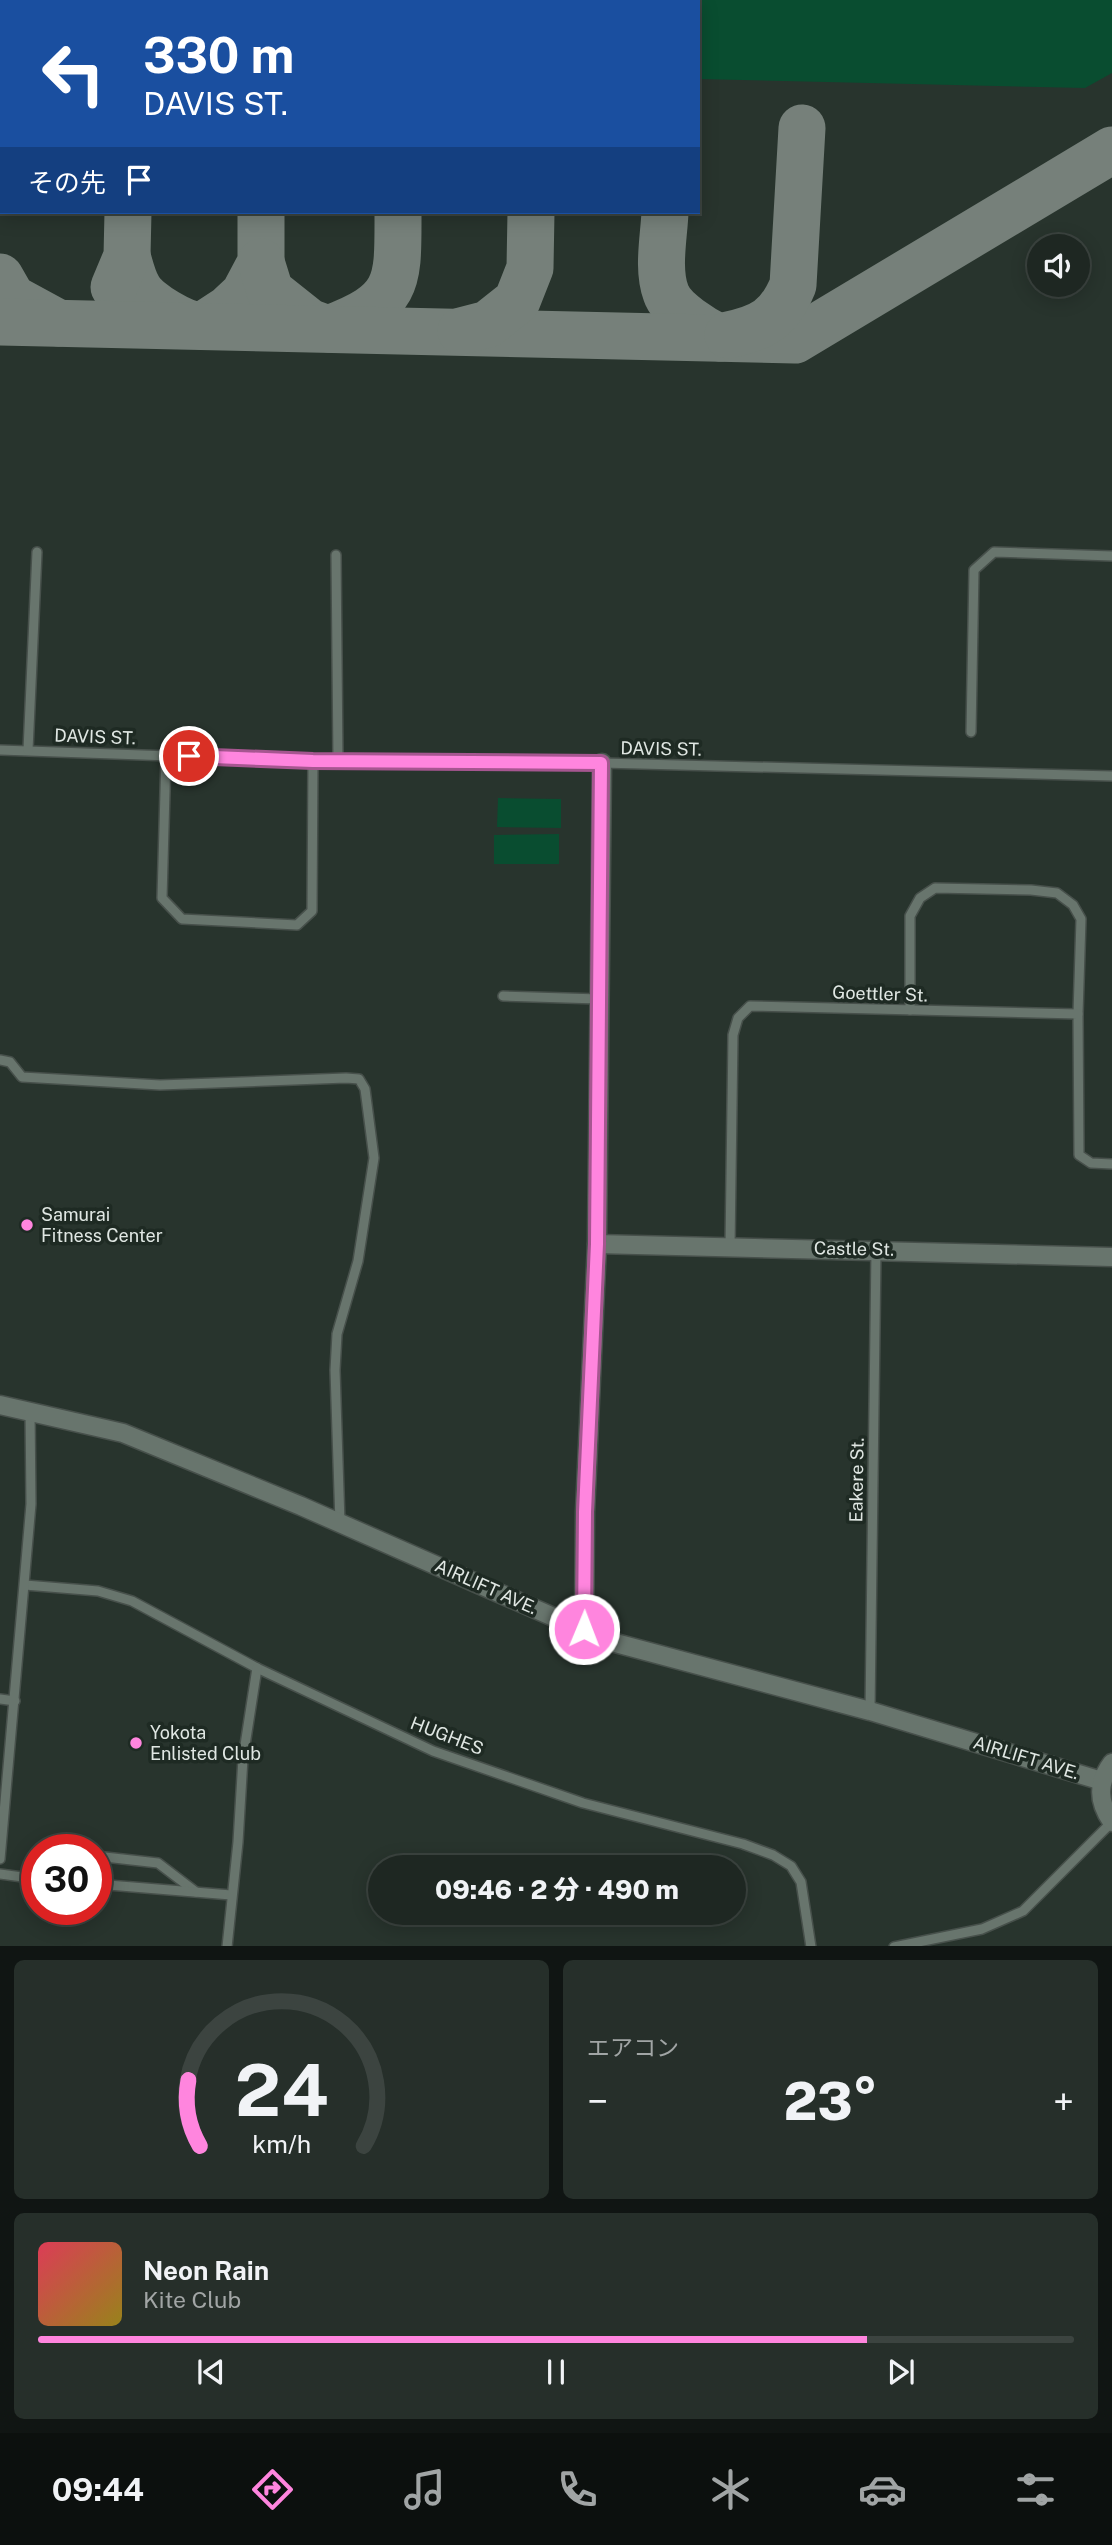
<!DOCTYPE html>
<html lang="ja">
<head>
<meta charset="utf-8">
<style>
  body { margin:0; font-family:"Public Sans","Noto Sans JP",sans-serif; background:#262f2a; color:#f1f3f6; height:100vh; display:flex; flex-direction:column; font-size:26px; white-space:nowrap }
  * { box-sizing:border-box; margin:0 }
  p { font-size:23px; color:#a1a5a5 }
  .icon { flex:none; width:38px; height:38px; fill:none; stroke:currentColor; stroke-width:2; stroke-linecap:round; stroke-linejoin:round }
  .map { position:relative; height:1946px; overflow:hidden }
  .panel { display:flex; flex-direction:column; gap:14px; padding:14px; background:#101513; flex:1 }
  .panel>* { flex:none }
  .top-card { position:absolute; left:0px; top:0px; width:700px; height:214px; box-shadow:0 4px 18px #0003,0 0 0 2px #3c4440; background:#1a4fa0; color:#fff; overflow:hidden }
  .buttons { position:absolute; left:1027px; top:234px; display:grid; gap:14px }
  .buttons a { display:grid; place-items:center; width:63px; height:63px; border-radius:50%; background:#1e2722; box-shadow:0 4px 18px #0003,0 0 0 2px #3c4440; font-size:35px }
  .speed { position:absolute; left:21px; top:1834px; display:flex; gap:14px; font-size:35px; font-weight:700; text-align:center }
  .speed>* { display:grid; place-content:center; width:91px; height:91px; border-radius:50%; background:#1e2722; box-shadow:0 4px 18px #0003,0 0 0 2px #3c4440; line-height:1 }
  .speed .limit { border:10px solid #d22; background:#fff; color:#111 }
  .pin { position:absolute; display:grid; place-items:center; width:60px; height:60px; color:#fff; margin:-30px; border:4px solid #fff; border-radius:50%; box-shadow:0 2px 7px #0007 }
  .me { position:absolute; width:77px; margin:-38px; rotate:1deg; stroke-linejoin:round; filter:drop-shadow(0 0 5px #0008) }
  .turn { display:flex; align-items:center; gap:24px; height:147px; padding:0 28px; font-size:32px }
  .turn .icon { width:91px; height:91px; stroke-width:2.5 }
  .turn b { display:block; font-size:49px; line-height:60px }
  .then { display:flex; align-items:center; height:66px; padding:0 28px; background:#0003; gap:14px; font-size:26px }
  .big { font-size:52px; font-weight:800; line-height:1.1 }
  .panel .widget { flex:1; display:flex; flex-direction:column; justify-content:center; gap:10px; min-width:0; padding:0 24px; border-radius:10px; background:#262f2a }
  .panel .dial { align-items:center; gap:0 }
  .dial svg { height:182px; overflow:visible; fill:none; stroke:#3c4440; stroke-width:7; stroke-linecap:round; text-anchor:middle }
  .dial text { fill:#f1f3f6; stroke:none }
  .song { display:flex; align-items:center; gap:21px }
  .cover { width:84px; height:84px; border-radius:10px; background:linear-gradient(135deg,hsl(350 70% 55%),hsl(50 70% 35%)) }
  .played { height:7px; border-radius:4px; background:linear-gradient(90deg,#ff85de 80%,#3c4440 80%) }
  .keys { display:flex; justify-content:space-around; direction:ltr }
  .heat { display:flex; justify-content:space-between; align-items:center; font-size:38px; direction:ltr }
  .panel .tiles { flex:1; display:grid; gap:14px; grid-template-columns:1fr 1fr }
  .widget:last-child { grid-column:span 2 }
  .trip { position:absolute; left:368px; top:1855px; width:378px; height:70px; border-radius:35px; background:#1e2722; box-shadow:0 4px 18px #0003,0 0 0 2px #3c4440; font-weight:800; line-height:70px; text-align:center }
  .dock { display:flex; height:112px; justify-content:space-around; align-items:center; background:#0c100e; color:#a1a5a5 }
  .dock .icon { width:49px; height:49px }
  .dock .active { color:#ff85de }
  .dock b { font-size:32px; color:#f1f3f6 }
  .map>svg:first-child { display:block }
  .green { fill:#094d30 }
  .lines { fill:none; stroke-linecap:round; stroke-linejoin:round }
  .taxiway { stroke:#76807a; stroke-width:47 }
  .lane-casing { stroke:#47504b; stroke-width:12 }
  .street-casing { stroke:#47504b; stroke-width:21 }
  .lane { stroke:#68756d; stroke-width:9 }
  .street { stroke:#68756d; stroke-width:18 }
  .route-casing { stroke:#a65690; stroke-width:18 }
  .route { stroke:#ff85de; stroke-width:12 }
  .poi-dot { fill:#ff85de; stroke:#1e2a23; stroke-width:2.5 }
  .labels { text-anchor:middle; stroke-width:7; stroke-linejoin:round; paint-order:stroke }
  .street-label { font-size:18px; fill:#e0e7e3; stroke:#1e2a23 }
  .poi-label { font-size:18px; fill:#e0e7e3; stroke:#1e2a23; text-anchor:start }
</style>
</head>
<body>
<div class="map">
<svg width="1112" height="1947" viewBox="0 0 1112 1947">
  <rect width="100%" height="100%" fill="#28342d"/>
  <!-- green -->
  <g class="green">
    <path d="M 0,0 L 1112,0 L 1112,73 L 1085,88 L 698,79 L 698,2 L 2,2 L 0,62 Z"/>
    <path d="M 498,798 L 561,799 L 561,828 L 497,827 Z"/>
    <path d="M 559,834 L 559,864 L 494,864 L 494,835 Z"/>
  </g>
  <g class="lines">
    <!-- taxiway -->
    <g class="taxiway">
      <path d="M 665,212 C 664,237 657,269 666,293 C 672,311 704,330 720,338"/>
      <path d="M 127,256 C 130,266 133,280 139,289 C 148,304 184,325 202,326 L 228,309 L 244,294 L 261,262 L 261,212"/>
      <path d="M 261,262 L 270,291 L 309,322 L 328,329 C 401,302 398,283 398,212"/>
      <path d="M 0,277 L 12,298 L 58,323"/>
      <path d="M 114,287 L 127,256 L 128,212"/>
      <path d="M 0,322 L 795,340 L 1112,150"/>
      <path d="M 461,331 L 488,324 L 517,301 L 530,268 L 531,212"/>
      <path d="M 728,335 C 762,328 779,319 793,285 L 802,128"/>
    </g>
    <defs>
      <g id="lane">
        <path d="M 336,555 L 338,760"/>
        <path d="M 971,732 L 974,570 L 994,552 L 1112,556"/>
        <path d="M 0,750 L 313,761 L 602,763 L 1112,776"/>
        <path d="M 28,750 L 37,552"/>
        <path d="M 166,756 L 162,898 L 182,919 L 297,925 L 312,911 L 313,761"/>
        <path d="M 503,996 L 599,999"/>
        <path d="M 910,1010 L 910,916 L 920,898 L 935,888 L 1031,890 L 1057,893 L 1073,905 L 1081,919 L 1078,1014"/>
        <path d="M 0,1060 L 10,1062 L 22,1077 L 160,1085 L 346,1078 L 359,1079 L 365,1089 L 374,1158 L 358,1261 L 337,1334 L 335,1370 L 340,1523"/>
        <path d="M 730,1246 L 733,1035 L 738,1018 L 750,1006 L 1078,1014 L 1079,1155 L 1091,1163 L 1112,1164"/>
        <path d="M 25,1585 L 98,1591 L 132,1601 L 257,1668 L 433,1751 L 583,1803 L 743,1844 L 773,1855 L 791,1866 L 801,1882 L 811,1947"/>
        <path d="M 0,1699 L 15,1701"/>
        <path d="M 870,1711 L 876,1251"/>
        <path d="M 96,1856 L 158,1863 L 196,1892"/>
        <path d="M 0,1859 L 31,1504 L 30,1411"/>
        <path d="M 0,1874 L 37,1879"/>
        <path d="M 96,1884 L 231,1895"/>
        <path d="M 227,1947 L 238,1842 L 243,1758 L 257,1668"/>
        <path d="M 894,1947 L 982,1929 L 1023,1911 L 1112,1822"/>
      </g>
      <g id="street">
        <path d="M 597,1244 L 1112,1257"/>
        <path d="M 0,1405 L 123,1433 L 301,1506 L 608,1641 L 870,1711 L 1102,1781"/>
        <path d="M 584,1629 L 585,1512 L 597,1244 L 602,763"/>
        <path d="M 1112,1763 C 1097,1783 1098,1802 1112,1822"/>
      </g>
    </defs>
    <!-- lane casing -->
    <use href="#lane" class="lane-casing"/>
    <!-- street casing -->
    <use href="#street" class="street-casing"/>
    <!-- lane -->
    <use href="#lane" class="lane"/>
    <!-- street -->
    <use href="#street" class="street"/>
  </g>
  <g class="lines">
    <defs>
      <path id="route" d="M 189,756 L 313,761 L 601,763 L 597,1244 L 585,1512 L 584,1629"/>
    </defs>
    <!-- route casing -->
    <use href="#route" class="route-casing"/>
    <!-- route -->
    <use href="#route" class="route"/>
  </g>
  <!-- markers -->
  <g class="poi-dot">
    <circle cx="27" cy="1225" r="7"/>
    <circle cx="136" cy="1743" r="7"/>
  </g>
  <g class="labels">
    <!-- street labels -->
    <g class="street-label">
      <text transform="translate(95 737) rotate(2)" y="6">DAVIS ST.</text>
      <text transform="translate(661 749) rotate(1)" y="6">DAVIS ST.</text>
      <text transform="translate(880 994) rotate(2)" y="6">Goettler St.</text>
      <text transform="translate(854 1249) rotate(1)" y="6">Castle St.</text>
      <text transform="translate(857 1480) rotate(-89)" y="6">Eakere St.</text>
      <text transform="translate(486 1587) rotate(24)" y="6">AIRLIFT AVE.</text>
      <text transform="translate(447 1736) rotate(21)" y="6">HUGHES</text>
      <text transform="translate(1026 1758) rotate(17)" y="6">AIRLIFT AVE.</text>
    </g>
    <!-- poi labels -->
    <g class="poi-label">
      <text x="41" y="1221">Samurai<tspan x="41" dy="21">Fitness Center</tspan></text>
      <text x="150" y="1739">Yokota<tspan x="150" dy="21">Enlisted Club</tspan></text>
    </g>
  </g>
</svg>
<div class="buttons">
<a><svg class="icon" aria-label="sound" viewBox="0 0 24 24"><path d="M4 9h4l5-4v14l-5-4H4zM17 9q2 3 0 6"/></svg></a>
</div>
<div class="speed"><div class="limit">30</div></div>
<div class="pin" style="left:189px;top:756px;background:#d93025"><svg class="icon" aria-label="arrive" viewBox="0 0 24 24"><path d="M6 21V4h12l-3 4 3 4H6"/></svg></div>
<svg class="me" style="left:584px;top:1629px" viewBox="-20 -20 40 40"><circle r="17" fill="#ff85de" stroke="#fff" stroke-width="3"/><path d="M0-11L8 9 0 5-8 9z" fill="#fff"/></svg>
<div class="trip">09:46 · 2 分 · 490 m</div>
<div class="top-card">
<div class="turn"><svg class="icon" aria-label="left" viewBox="0 0 24 24"><path d="M17 20v-9H6M10 6l-5 5 5 5"/></svg><div><b>330 m</b>DAVIS ST.</div></div>
<div class="then">その先<svg class="icon" aria-label="arrive" viewBox="0 0 24 24"><path d="M6 21V4h12l-3 4 3 4H6"/></svg></div>
</div>
</div>
<section class="panel">
<div class="tiles">
<div class="widget dial"><svg viewBox="0 0 100 80">
<path d="M14 69A42 42 0 1 1 86 69"/>
<path d="M14 69A42 42 0 0 1 9 40" stroke="#ff85de"/>
<text x="50" y="56" font-size="32" font-weight="700">24</text>
<text x="50" y="72" font-size="11">km/h</text>
</svg></div>
<div class="widget"><p>エアコン</p>
<div class="heat"><a>−</a><b class="big">23°</b><a>+</a></div>
</div>
<div class="widget">
<div class="song"><i class="cover"></i><div><b>Neon Rain</b><p>Kite Club</p></div></div>
<div class="played"></div>
<div class="keys"><svg class="icon" aria-label="previous" viewBox="0 0 24 24"><path d="M18 5L8 12l10 7zM5 5v14"/></svg><svg class="icon" aria-label="pause" viewBox="0 0 24 24"><path d="M8 5v14M16 5v14"/></svg><svg class="icon" aria-label="next" viewBox="0 0 24 24"><path d="M6 5l10 7-10 7zM19 5v14"/></svg></div>
</div>
</div>
</section>
<nav class="dock">
<b>09:44</b>
<svg class="icon active" aria-label="directions" viewBox="0 0 24 24"><path d="M12 3l9 9-9 9-9-9zM9 14v-3h6M13 9l2 2-2 2"/></svg>
<svg class="icon" aria-label="music" viewBox="0 0 24 24"><path d="M9 18V5l10-2v13"/><circle cx="6" cy="18" r="3"/><circle cx="16" cy="16" r="3"/></svg>
<svg class="icon" aria-label="phone" viewBox="0 0 24 24"><path d="M5 4h4l2 5-3 2q2 4 5 5l2-3 5 2v4C11 20 4 13 5 4z"/></svg>
<svg class="icon" aria-label="climate" viewBox="0 0 24 24"><path d="M12 3v18M4 7l16 10M4 17L20 7"/></svg>
<svg class="icon" aria-label="car" viewBox="0 0 24 24"><path d="M5 17H2v-5l4-1 3-4h7l3 4 3 1v5h-3M9 17h6M6 11h13"/><circle cx="7" cy="17" r="2"/><circle cx="17" cy="17" r="2"/></svg>
<svg class="icon" aria-label="filters" viewBox="0 0 24 24"><path d="M4 7h16M4 17h16"/><circle cx="9" cy="7" r="2"/><circle cx="15" cy="17" r="2"/></svg>
</nav>
</body>
</html>
